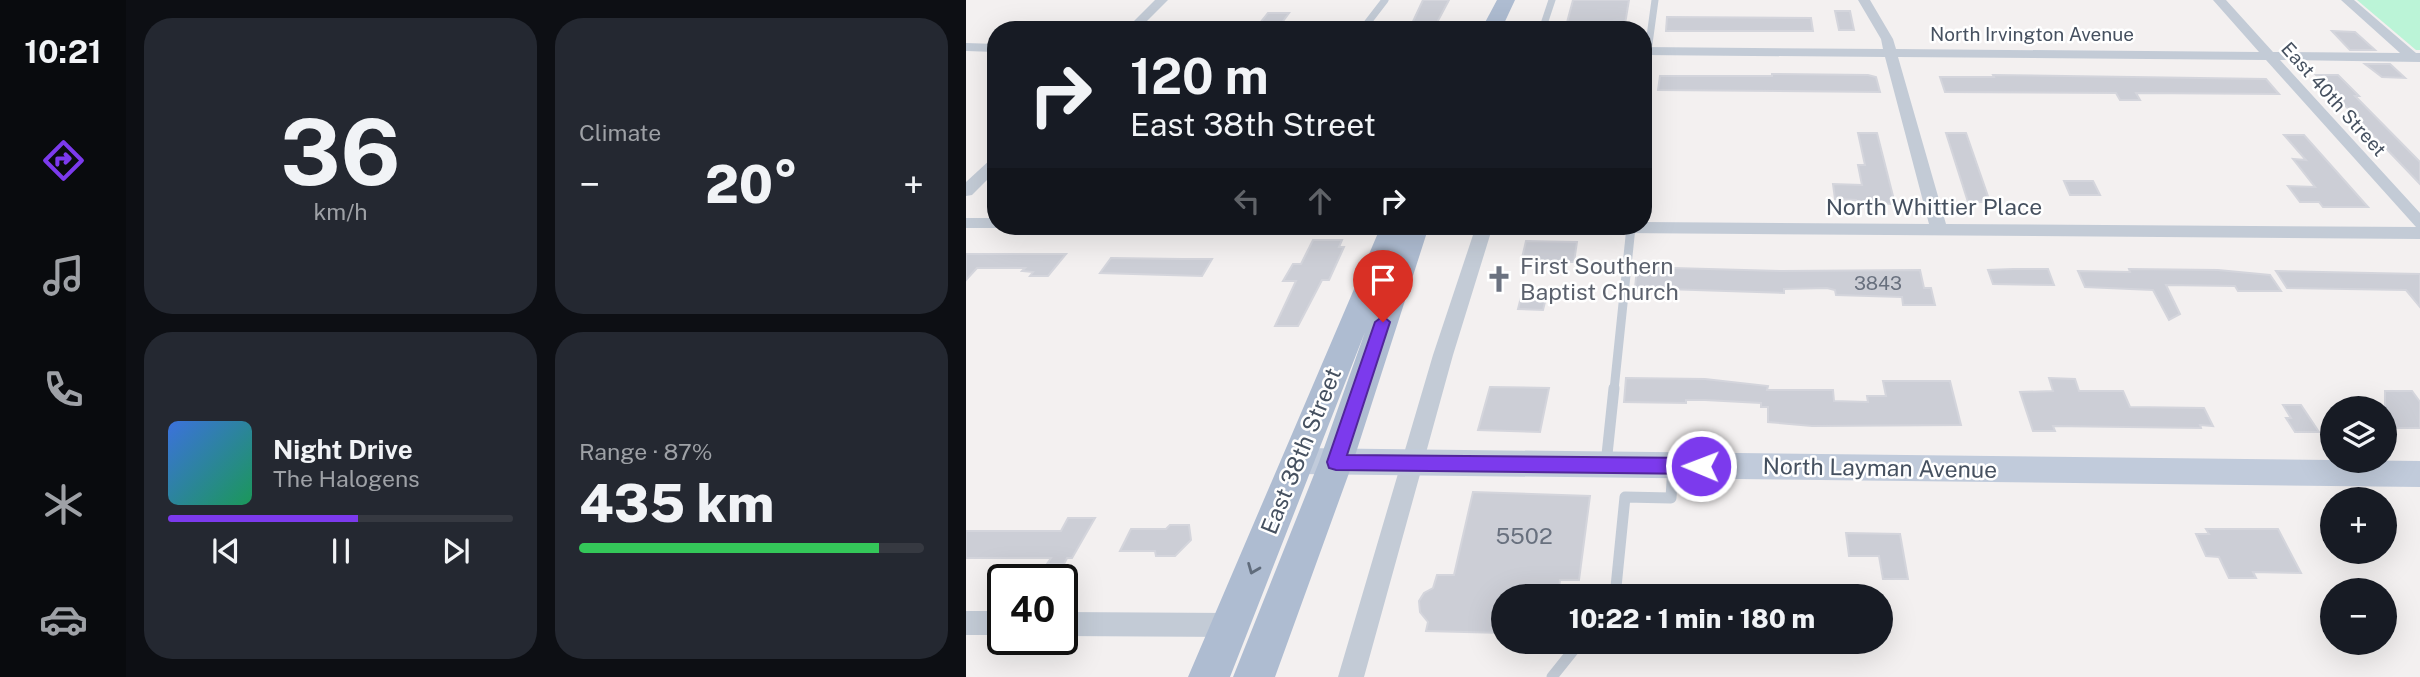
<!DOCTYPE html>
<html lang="en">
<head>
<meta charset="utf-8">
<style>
  body { margin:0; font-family:"Public Sans",sans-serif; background:#242831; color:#f1f3f6; height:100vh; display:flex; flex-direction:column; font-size:26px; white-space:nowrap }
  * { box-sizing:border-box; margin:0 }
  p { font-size:23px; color:#9ea1a6 }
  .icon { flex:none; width:38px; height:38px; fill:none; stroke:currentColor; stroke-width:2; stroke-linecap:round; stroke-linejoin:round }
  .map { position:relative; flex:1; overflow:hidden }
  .side { display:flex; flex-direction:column; gap:18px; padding:18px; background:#0d0f14; width:840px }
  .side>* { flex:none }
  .top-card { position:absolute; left:21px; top:21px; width:665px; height:214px; border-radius:28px; box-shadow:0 7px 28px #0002; background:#171b24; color:#f1f3f6; overflow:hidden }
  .tools { position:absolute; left:1354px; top:396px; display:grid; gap:14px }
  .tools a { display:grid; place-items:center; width:77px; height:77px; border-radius:50%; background:#171b24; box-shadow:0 7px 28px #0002; font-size:35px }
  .speed { position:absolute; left:21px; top:564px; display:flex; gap:14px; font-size:35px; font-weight:700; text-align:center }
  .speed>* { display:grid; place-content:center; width:91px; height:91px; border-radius:50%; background:#171b24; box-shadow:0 7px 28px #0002; line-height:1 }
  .speed .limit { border:4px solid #111; border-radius:10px; background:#fff; color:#111 }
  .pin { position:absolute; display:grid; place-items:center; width:60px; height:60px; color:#fff; margin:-72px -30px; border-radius:50% 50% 50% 0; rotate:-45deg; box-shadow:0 0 7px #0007 }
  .pin .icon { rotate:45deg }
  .me { position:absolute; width:77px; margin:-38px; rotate:271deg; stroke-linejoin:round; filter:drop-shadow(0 0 5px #0008) }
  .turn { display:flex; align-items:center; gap:24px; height:147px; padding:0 28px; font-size:32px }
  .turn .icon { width:91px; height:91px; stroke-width:2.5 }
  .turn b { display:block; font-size:49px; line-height:60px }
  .lanes { display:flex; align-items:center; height:66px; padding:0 28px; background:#0003; justify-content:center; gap:35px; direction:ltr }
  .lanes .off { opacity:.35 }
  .big { font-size:52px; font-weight:800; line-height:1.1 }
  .side .widget { flex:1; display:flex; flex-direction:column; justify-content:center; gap:10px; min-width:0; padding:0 24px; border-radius:28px; background:#242831 }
  .side .dial { align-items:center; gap:0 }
  .dial b { font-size:91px; line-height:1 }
  .song { display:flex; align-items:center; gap:21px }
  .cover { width:84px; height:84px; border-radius:10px; background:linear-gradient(135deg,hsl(220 70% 55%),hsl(150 70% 35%)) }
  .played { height:7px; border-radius:4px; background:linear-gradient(90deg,#7c3aed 55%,#363941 55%) }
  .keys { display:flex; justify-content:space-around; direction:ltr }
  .heat { display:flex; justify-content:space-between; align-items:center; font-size:38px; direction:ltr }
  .charge { height:10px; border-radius:5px; background:linear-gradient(90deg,#34c759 87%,#363941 0) }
  .side .tiles { flex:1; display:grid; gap:18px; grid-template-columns:repeat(2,1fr) }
  .trip { position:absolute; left:525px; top:584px; width:402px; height:70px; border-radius:35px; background:#171b24; box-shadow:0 7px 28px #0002; font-weight:800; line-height:70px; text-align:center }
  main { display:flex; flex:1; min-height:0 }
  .dock { display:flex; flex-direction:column; width:126px; justify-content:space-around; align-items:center; background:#090b0e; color:#9ea1a6 }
  .dock .icon { width:49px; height:49px }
  .dock .on { color:#7c3aed }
  .dock b { font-size:32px; color:#f1f3f6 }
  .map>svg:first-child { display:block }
  .green { fill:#bbf4d7 }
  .building { fill:#ccced6; stroke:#d4d5dc; stroke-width:2 }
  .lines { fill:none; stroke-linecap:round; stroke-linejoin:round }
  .lane-far2 { stroke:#c3cbd6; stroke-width:7 }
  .lane-far1 { stroke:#c3cbd6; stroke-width:9 }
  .lane { stroke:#c3cbd6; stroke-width:11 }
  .street { fill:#c3cbd6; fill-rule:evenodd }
  .secondary { fill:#c1cbdb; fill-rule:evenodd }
  .primary { fill:#aebcd1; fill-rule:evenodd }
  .oneway { stroke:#606c7c }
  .route { fill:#7c3aed; stroke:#51269a; stroke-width:2 }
  .labels { text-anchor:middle; stroke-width:5; stroke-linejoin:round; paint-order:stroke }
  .far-street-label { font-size:19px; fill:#465160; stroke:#fff }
  .number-label { font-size:19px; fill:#68707e }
  .street-label { font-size:23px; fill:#465160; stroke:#fff }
  .worship-label { font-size:23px; fill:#5b616d; stroke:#fff; text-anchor:start }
  .near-number-label { font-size:23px; fill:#68707e }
</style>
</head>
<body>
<main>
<nav class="dock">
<b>10:21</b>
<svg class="icon on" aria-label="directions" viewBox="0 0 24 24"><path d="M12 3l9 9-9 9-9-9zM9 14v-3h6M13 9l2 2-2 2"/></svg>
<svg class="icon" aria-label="music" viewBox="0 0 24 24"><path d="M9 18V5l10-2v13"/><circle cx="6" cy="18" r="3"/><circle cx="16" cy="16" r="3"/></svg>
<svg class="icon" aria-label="phone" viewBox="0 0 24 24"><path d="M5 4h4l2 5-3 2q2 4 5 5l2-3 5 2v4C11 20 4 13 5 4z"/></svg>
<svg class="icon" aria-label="climate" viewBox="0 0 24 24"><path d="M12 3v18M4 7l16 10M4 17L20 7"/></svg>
<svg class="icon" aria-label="car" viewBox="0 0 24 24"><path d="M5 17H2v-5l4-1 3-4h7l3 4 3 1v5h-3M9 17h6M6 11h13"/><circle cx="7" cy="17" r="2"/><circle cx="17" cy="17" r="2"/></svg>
</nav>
<section class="side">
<div class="tiles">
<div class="widget dial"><b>36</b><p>km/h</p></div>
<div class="widget"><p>Climate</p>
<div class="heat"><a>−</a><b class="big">20°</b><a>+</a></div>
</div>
<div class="widget">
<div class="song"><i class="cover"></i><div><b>Night Drive</b><p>The Halogens</p></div></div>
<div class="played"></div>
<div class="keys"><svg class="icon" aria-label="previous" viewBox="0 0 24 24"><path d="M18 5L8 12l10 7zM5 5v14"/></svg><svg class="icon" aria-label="pause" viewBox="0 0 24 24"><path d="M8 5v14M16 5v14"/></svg><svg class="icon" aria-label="next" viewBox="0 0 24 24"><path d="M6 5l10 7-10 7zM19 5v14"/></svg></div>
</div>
<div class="widget"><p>Range · 87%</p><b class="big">435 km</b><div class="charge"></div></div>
</div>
</section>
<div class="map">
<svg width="1454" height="677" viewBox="0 0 1454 677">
  <rect width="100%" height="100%" fill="#f3f0f0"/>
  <!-- green -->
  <path class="green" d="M 1391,0 L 1454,0 L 1454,50 L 1450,50 Z"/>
  <!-- building -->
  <g class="building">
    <path d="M 457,0 L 483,0 L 467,30 L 443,30 Z"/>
    <path d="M 607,0 L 663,0 L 658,30 L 599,30 Z"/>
    <path d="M 869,11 L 884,11 L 888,30 L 873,30 Z"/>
    <path d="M 302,13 L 323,13 L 312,28 L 290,28 Z"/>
    <path d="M 701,17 L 845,18 L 847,31 L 700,31 Z"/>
    <path d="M 1366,31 L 1389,32 L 1409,50 L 1384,50 Z"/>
    <path d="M 1399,64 L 1424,64 L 1439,78 L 1416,77 Z"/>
    <path d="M 806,74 L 902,75 L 910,77 L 914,92 L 692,90 L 694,76 L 806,76 Z"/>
    <path d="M 1027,75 L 1300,79 L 1313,94 L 1170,93 L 1174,100 L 1154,100 L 1150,93 L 979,92 L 974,77 L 1028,77 Z"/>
    <path d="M 1350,75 L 1372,75 L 1393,96 L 1389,96 L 1454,162 L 1454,184 Z"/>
    <path d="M 892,133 L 911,133 L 929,204 L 891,203 L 890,200 L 869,199 L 867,184 L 896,185 L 892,165 L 899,165 Z"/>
    <path d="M 980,133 L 1000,133 L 1024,202 L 1002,202 Z"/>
    <path d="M 1318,135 L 1338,135 L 1402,207 L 1357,207 L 1353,202 L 1334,202 L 1322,186 L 1349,187 L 1327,159 L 1340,160 Z"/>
    <path d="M 1098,181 L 1127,181 L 1134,195 L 1104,195 Z"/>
    <path d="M 347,240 L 376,240 L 373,247 L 378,247 L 363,280 L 356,280 L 332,326 L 309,326 L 330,281 L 317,281 L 327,264 L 335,264 Z"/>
    <path d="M 560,241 L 611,242 L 608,262 L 555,262 Z"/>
    <path d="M 0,254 L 100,254 L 82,276 L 64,276 L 67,272 L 56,271 L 59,268 L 11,268 L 0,280 Z"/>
    <path d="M 145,258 L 216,259 L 246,259 L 236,276 L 134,273 Z"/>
    <path d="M 671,267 L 816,271 L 954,270 L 958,288 L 965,288 L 969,305 L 937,305 L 936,297 L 870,295 L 869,290 L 861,288 L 818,289 L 818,293 L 669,288 Z"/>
    <path d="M 1047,269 L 1082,269 L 1088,285 L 1027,284 L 1022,270 Z"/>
    <path d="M 1163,269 L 1252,270 L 1304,275 L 1315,291 L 1272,291 L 1269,286 L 1200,285 L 1214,314 L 1203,320 L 1187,290 L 1119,287 L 1112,271 L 1164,272 Z"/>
    <path d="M 1310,271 L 1454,274 L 1454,307 L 1440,290 L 1321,288 Z"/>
    <path d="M 557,289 L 582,290 L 577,310 L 552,309 Z"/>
    <path d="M 660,378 L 739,379 L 802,386 L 801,390 L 867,390 L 868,401 L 902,402 L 901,396 L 920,396 L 917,381 L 984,381 L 995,425 L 846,426 L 802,422 L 802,407 L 795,407 L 795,403 L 739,400 L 720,400 L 720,403 L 658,402 Z"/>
    <path d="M 1083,378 L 1109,379 L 1113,391 L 1157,391 L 1164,407 L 1238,408 L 1247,426 L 1234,425 L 1235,428 L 1087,426 L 1089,431 L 1067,431 L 1054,392 L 1087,391 Z"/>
    <path d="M 524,387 L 583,388 L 574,432 L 512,430 Z"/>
    <path d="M 1419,391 L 1446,391 L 1454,402 L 1454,428 L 1419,428 Z"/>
    <path d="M 1317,405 L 1335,405 L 1353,432 L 1329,432 L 1320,418 L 1325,418 Z"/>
    <path d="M 507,492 L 624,496 L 613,580 L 594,580 L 592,597 L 537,597 L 537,633 L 460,631 L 462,622 L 454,612 L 453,601 L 458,593 L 467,588 L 471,575 L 488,575 Z"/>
    <path d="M 102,518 L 129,518 L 106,558 L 101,558 L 98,564 L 81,564 L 85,558 L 0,558 L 0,531 L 95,531 Z"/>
    <path d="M 204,525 L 223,525 L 225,540 L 209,556 L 190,556 L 189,551 L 154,551 L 165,529 L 200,529 Z"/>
    <path d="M 1240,529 L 1312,529 L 1335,573 L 1287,572 L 1290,578 L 1263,578 L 1253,557 L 1240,556 L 1230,534 L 1243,534 Z"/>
    <path d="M 880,533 L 934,534 L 942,579 L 917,579 L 913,556 L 883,556 Z"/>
  </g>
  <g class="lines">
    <!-- lane-far2 -->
    <g class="lane-far2">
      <path d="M 396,30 L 419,0"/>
      <path d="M 576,30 L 586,0"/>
      <path d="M 682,51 L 689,0"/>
    </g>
    <!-- lane-far1 -->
    <path class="lane-far1" d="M 648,390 L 665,227"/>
    <!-- lane -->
    <g class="lane">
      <path d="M 640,464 L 648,388"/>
      <path d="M 649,597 L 659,497 L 705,498 L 707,466"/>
      <path d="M 586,677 L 614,642"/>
    </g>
    <!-- street -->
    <g class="street">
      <path d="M 189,0 L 202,0 L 172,30 L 159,30 Z"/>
      <path d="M 892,0 L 904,0 L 927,39 L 930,49 L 1293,52 L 1247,0 L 1260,0 L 1307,52 L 1434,53 L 1375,0 L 1388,0 L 1450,53 L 1454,53 L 1454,62 L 1314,60 L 1454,213 L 1454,239 L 525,232 L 487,355 L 398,677 L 372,677 L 467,355 L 508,232 L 482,231 L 474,226 L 677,226 L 677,222 L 963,224 L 919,57 L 677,55 L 677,47 L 917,49 L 915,39 ZM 932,57 L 1300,60 L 1450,227 L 980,224 Z"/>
      <path d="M 0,43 L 30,44 L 30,52 L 0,51 Z"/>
      <path d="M 30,157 L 30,171 L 6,195 L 0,196 L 0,182 L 25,159 Z"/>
      <path d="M 0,218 L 30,218 L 30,226 L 37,226 L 30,228 L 0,228 Z"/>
      <rect x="0" y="611" width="37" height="24"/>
      <path d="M 96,612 L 265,613 L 274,616 L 278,625 L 274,634 L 265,637 L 96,636 Z"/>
    </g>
    <!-- secondary -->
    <path class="secondary" d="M 333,448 L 1454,461 L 1454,487 L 333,474 L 322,470 L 318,461 L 322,452 Z"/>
    <!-- primary -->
    <g class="primary">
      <path d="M 531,0 L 549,0 L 535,30 L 515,30 Z"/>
      <path d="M 415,226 L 463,226 L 387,462 L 309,677 L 267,677 L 353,462 L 399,332 L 264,677 L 222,677 Z"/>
    </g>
  </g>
  <!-- one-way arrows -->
  <defs><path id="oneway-chevron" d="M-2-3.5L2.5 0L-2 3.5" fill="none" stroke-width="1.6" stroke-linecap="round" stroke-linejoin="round" transform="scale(1.75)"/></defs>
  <use class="oneway" href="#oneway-chevron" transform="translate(287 569) rotate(112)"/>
  <!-- route -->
  <path class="route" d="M 417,316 L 424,322 L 381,455 L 735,458 L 741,460 L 744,466 L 741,471 L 735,474 L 370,470 L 363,468 L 361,462 L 409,322 Z"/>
  <!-- icons -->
  <defs>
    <symbol id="church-bare" viewBox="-9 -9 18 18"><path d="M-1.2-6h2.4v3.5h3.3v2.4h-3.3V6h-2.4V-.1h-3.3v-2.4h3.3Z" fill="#6b7280" stroke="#fff" stroke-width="2.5" paint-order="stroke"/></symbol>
  </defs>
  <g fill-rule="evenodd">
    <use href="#church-bare" x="514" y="260" width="38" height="38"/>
  </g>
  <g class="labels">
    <!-- far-street labels -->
    <g class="far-street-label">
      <text x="1066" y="41">North Irvington Avenue</text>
      <text transform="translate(1368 99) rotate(48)" y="7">East 40th Street</text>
    </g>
    <!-- number labels -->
    <g class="number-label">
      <text x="912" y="290">3843</text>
    </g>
    <!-- street labels -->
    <g class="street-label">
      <text x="968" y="215">North Whittier Place</text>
      <text transform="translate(335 451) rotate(-68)" y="8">East 38th Street</text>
      <text transform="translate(914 468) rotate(1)" y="8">North Layman Avenue</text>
    </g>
    <!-- worship labels -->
    <g class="worship-label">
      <text x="554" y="274">First Southern<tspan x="554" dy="26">Baptist Church</tspan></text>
    </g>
    <!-- near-number labels -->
    <g class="near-number-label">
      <text x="558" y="544">5502</text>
    </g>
  </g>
</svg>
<div class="tools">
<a><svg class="icon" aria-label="layers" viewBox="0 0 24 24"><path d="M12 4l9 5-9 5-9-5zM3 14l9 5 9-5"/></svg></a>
<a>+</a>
<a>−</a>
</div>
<div class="speed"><div class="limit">40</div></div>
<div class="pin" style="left:417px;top:322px;background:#d93025"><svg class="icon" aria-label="arrive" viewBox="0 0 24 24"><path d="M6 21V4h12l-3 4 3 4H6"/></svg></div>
<svg class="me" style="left:735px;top:466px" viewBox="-20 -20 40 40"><circle r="17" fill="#7c3aed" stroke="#fff" stroke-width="3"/><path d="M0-11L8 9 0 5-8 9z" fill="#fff"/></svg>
<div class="trip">10:22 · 1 min · 180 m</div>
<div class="top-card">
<div class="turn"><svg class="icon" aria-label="right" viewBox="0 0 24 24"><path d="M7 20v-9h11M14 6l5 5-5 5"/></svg><div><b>120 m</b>East 38th Street</div></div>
<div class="lanes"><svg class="icon off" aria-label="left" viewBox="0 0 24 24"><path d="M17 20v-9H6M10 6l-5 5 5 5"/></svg><svg class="icon off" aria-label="ahead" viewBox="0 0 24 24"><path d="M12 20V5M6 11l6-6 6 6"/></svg><svg class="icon" aria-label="right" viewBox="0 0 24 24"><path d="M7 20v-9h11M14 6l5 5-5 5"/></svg></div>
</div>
</div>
</main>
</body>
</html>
